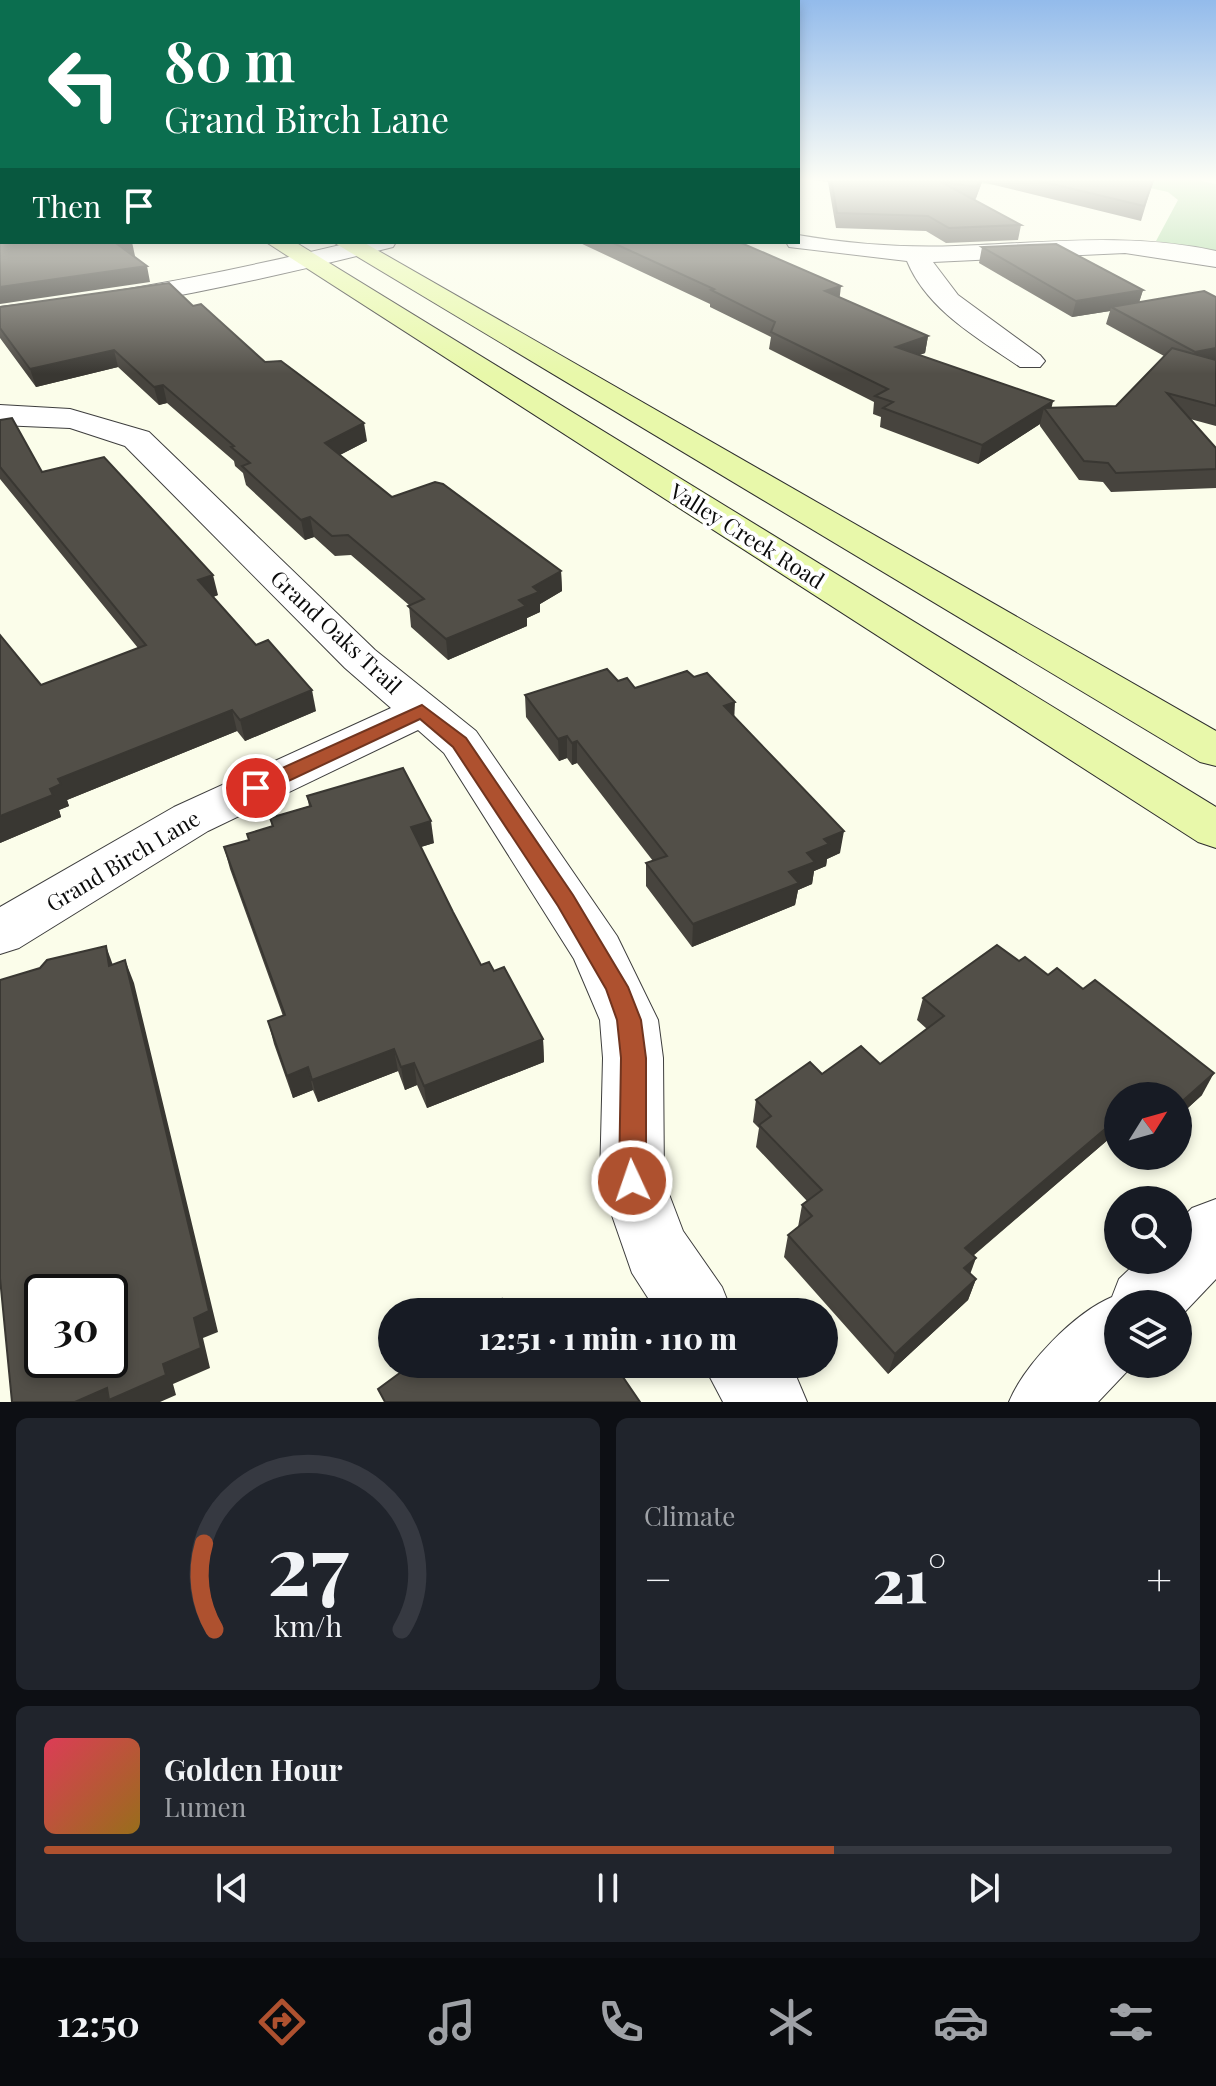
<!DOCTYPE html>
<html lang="en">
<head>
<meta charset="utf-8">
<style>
  body { margin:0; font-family:"Playfair Display",serif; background:#20242c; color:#f1f3f6; height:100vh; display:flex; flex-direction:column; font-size:30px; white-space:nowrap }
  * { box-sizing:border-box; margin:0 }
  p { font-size:26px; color:#9ea1a6 }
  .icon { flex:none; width:44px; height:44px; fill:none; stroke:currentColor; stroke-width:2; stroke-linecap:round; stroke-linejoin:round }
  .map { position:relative; height:1402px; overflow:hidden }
  .sheet { display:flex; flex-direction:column; gap:16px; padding:16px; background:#0d0f14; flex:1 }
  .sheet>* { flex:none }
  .top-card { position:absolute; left:0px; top:0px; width:800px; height:244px; box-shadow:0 4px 12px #0003; background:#0b6e4f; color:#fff; overflow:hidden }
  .needle { width:52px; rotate:53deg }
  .fabs { position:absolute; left:1104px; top:1082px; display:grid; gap:16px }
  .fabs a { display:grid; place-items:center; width:88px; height:88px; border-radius:50%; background:#171b24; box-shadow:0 4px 12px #0003; font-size:40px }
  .speed { position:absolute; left:24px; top:1274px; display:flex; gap:16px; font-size:40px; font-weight:700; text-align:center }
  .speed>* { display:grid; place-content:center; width:104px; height:104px; border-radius:50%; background:#171b24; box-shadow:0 4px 12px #0003; line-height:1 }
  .speed .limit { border:4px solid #111; border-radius:12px; background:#fff; color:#111 }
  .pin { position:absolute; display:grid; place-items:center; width:68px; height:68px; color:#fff; margin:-34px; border:4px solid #fff; border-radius:50%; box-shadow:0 2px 8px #0007 }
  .me { position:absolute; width:88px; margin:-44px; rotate:357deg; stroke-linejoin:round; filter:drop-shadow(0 0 6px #0008) }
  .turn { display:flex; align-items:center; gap:28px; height:168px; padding:0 32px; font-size:36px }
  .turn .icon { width:104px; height:104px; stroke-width:2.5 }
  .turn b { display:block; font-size:56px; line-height:68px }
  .then { display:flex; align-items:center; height:76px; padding:0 32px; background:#0003; gap:16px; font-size:30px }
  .big { font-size:60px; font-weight:800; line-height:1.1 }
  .sheet .card { flex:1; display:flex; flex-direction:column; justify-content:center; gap:12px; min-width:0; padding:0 28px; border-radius:12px; background:#20242c }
  .sheet .dial { align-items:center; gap:0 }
  .dial svg { height:208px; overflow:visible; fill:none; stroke:#363941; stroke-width:7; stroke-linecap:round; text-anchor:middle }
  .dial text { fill:#f1f3f6; stroke:none }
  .song { display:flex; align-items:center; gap:24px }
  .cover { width:96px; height:96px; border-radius:12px; background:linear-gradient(135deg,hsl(350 70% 55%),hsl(40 70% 35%)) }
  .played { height:8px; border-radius:4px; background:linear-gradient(90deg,#ae512f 70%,#363941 70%) }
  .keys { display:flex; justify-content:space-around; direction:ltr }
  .heat { display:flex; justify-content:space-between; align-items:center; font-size:44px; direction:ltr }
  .sheet .tiles { flex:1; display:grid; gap:16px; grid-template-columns:1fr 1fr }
  .card:last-child { grid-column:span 2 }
  .trip { position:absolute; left:378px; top:1298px; width:460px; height:80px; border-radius:40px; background:#171b24; box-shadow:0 4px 12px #0003; font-weight:800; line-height:80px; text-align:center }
  .tab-bar { display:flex; height:128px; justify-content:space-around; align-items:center; background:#090b0e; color:#9ea1a6 }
  .tab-bar .icon { width:56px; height:56px }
  .tab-bar .active { color:#ae512f }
  .tab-bar b { font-size:36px; color:#f1f3f6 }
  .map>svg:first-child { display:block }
  .forest { fill:#a0d498 }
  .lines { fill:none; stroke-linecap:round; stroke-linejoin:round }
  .minor-casing { stroke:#3e3e3e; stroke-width:2 }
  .secondary-casing { stroke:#2d2d2d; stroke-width:2 }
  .minor { fill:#fff; fill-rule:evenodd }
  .secondary { fill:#e8f8aa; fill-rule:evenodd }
  .wall { fill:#47443e }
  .shaded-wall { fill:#393732 }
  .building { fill:#524f48; stroke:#393732; stroke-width:2; fill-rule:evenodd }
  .route { fill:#ae512f; stroke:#71351f; stroke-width:2 }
  .labels { text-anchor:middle; stroke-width:8; stroke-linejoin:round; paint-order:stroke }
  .street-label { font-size:22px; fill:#0b0b0b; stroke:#fff }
</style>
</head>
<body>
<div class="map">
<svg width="1216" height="1402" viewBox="0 0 1216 1402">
  <rect width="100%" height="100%" fill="#fbfdea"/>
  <!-- forest -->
  <path class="forest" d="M 910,178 L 1187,178 L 1216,184 L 1216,252 L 1156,241 L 1178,200 L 1168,192 L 1141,186 L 997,185 Z"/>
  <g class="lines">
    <defs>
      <g id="minor">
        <path d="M 798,235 C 850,244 903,248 956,246 C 1044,243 1129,232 1216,251 L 1216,267 L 1125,253 L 933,262 L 958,295 L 1040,355 L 1045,361 L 1040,367 L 1020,367 C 979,339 927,310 907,261 L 789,247 L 786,242 L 798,242 Z"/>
        <path d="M 353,242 L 396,242 L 393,247 C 262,280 134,308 0,323 L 0,307 C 120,294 236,270 353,242 Z"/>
        <path d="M 0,405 L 70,409 L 149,432 L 375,650 L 476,731 L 617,936 L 658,1020 L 663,1058 L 664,1181 L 683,1231 L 722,1287 L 732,1312 L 657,1312 L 632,1273 L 600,1181 L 603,1058 L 600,1020 L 574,959 L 444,753 L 418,730 L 208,831 L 19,948 L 0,954 L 0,907 L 174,807 L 391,708 L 345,668 L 125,446 L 70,428 L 0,425 Z"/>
        <path d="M 1216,1199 L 1216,1279 L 1178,1319 L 1178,1304 L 1118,1304 L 1118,1364 L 1134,1364 L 1098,1402 L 1009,1402 C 1024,1365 1074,1313 1112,1297 L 1119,1279 L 1139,1260 L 1178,1260 L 1178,1222 L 1192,1208 Z"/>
        <path d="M 703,1364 L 786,1364 L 796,1376 L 807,1402 L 723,1402 Z"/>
      </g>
      <g id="secondary">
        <path d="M 266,242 L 295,242 L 1216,807 L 1216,848 L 1198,842 Z"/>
        <path d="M 333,242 L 363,242 L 1216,731 L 1216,766 L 1200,762 Z"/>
      </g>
    </defs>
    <!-- minor casing -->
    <use href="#minor" class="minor-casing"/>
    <!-- secondary casing -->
    <use href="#secondary" class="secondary-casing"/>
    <!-- minor -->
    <use href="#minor" class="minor"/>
    <!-- secondary -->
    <use href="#secondary" class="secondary"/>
  </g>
  <!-- wall -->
  <g class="wall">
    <path d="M 798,178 L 1154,178 L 1141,221 L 982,182 L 975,200 L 1021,225 L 1018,240 L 946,243 L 926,231 L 836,228 L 828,182 Z"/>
    <path d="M 578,242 L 739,242 L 839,298 L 928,336 L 925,353 L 919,355 L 1052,408 L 1116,406 L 1164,356 L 1106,324 L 1110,311 L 1072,317 L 979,263 L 982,247 L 1143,290 L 1139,302 L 1216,297 L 1216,426 L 1190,419 L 1216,448 L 1216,488 L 1111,492 L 1103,482 L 1079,480 L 1040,426 L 1040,424 L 978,464 L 880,427 L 881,417 L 873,414 L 874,402 L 769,349 L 771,337 L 710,307 L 710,304 Z"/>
    <path d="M 193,306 L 367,441 L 340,455 L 392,497 L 561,571 L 562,591 L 540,604 L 540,612 L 527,618 L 527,626 L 448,660 L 411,627 L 409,605 L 351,555 L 335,556 L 314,537 L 305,540 L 246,485 L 243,473 L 235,466 L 234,461 L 167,403 L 159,405 L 118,367 L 36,387 L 0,338 L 0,307 Z"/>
    <path d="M 0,420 L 42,472 L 218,595 L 213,597 L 316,711 L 245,741 L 237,731 L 67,800 L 69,806 L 59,810 L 61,817 L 0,843 L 41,685 L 138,648 L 0,479 Z"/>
    <path d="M 618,681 L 635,688 L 734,717 L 840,853 L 827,859 L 826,866 L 814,871 L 812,884 L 798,890 L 795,905 L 692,947 L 646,886 L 646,863 L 653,861 L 577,763 L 572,765 L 567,758 L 559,761 L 526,717 L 525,695 Z"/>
    <path d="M 307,796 L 434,843 L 421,847 L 453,912 L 481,965 L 494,971 L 543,1039 L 544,1062 L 427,1108 L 417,1085 L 405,1090 L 398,1071 L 318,1102 L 313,1090 L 293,1098 L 274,1044 L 268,1021 L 283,1016 L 230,869 L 224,847 L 248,840 L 272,827 L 270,818 L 309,806 Z"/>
    <path d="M 1019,961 L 1202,1095 L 1178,1117 L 1178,1096 L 1118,1096 L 1118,1133 L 1117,1132 L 973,1256 L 970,1273 L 976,1279 L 968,1300 L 888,1374 L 784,1257 L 788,1235 L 798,1227 L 802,1205 L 807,1201 L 756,1147 L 759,1128 L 753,1122 L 756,1100 L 822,1074 L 880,1064 L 927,1029 L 917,1020 L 923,998 Z"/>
  </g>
  <!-- shaded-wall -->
  <g class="shaded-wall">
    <path d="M 980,178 L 982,178 L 982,182 L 975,201 L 977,187 Z"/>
    <path d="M 124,242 L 132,242 L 135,256 L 121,259 L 117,244 Z"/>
    <path d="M 147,266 L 150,282 L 0,304 L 0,287 Z"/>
    <path d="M 841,286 L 839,303 L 825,291 Z"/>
    <path d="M 1143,290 L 1138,306 L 1111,307 L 1110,311 L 1072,317 L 1076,301 Z"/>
    <path d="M 928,336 L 925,353 L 893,364 L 896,347 Z"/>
    <path d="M 1216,348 L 1216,364 L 1190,370 L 1195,352 Z"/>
    <path d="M 114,350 L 118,367 L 36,387 L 30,369 Z"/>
    <path d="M 163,385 L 167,403 L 159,405 L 154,387 Z"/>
    <path d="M 1053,401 L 1050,415 L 1044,408 L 1040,424 L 978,464 L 982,445 Z"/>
    <path d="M 364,423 L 367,441 L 328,461 L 325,443 Z"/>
    <path d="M 310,517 L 314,537 L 305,540 L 301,520 Z"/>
    <path d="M 561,571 L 562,591 L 540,604 L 540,612 L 527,618 L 527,626 L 448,660 L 446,639 L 519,600 L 533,587 Z"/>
    <path d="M 213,575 L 218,595 L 203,601 L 198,580 Z"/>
    <path d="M 312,690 L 316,711 L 245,741 L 240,720 Z"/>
    <path d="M 735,702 L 734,723 L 724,706 Z"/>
    <path d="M 232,710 L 237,731 L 67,800 L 69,806 L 59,810 L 61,817 L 0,843 L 0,816 L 50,789 L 58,779 Z"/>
    <path d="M 567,736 L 567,758 L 559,761 L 558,739 Z"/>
    <path d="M 577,741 L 577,763 L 572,765 L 572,743 Z"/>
    <path d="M 431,821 L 434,843 L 414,849 L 411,827 Z"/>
    <path d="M 844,831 L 840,853 L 827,859 L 826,866 L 814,871 L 812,884 L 798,890 L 795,905 L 692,947 L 693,924 L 789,872 L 807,853 L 824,839 Z"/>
    <path d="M 106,946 L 114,968 L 109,966 Z"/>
    <path d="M 125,960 L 134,983 L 218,1332 L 203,1338 L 210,1368 L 173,1384 L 176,1395 L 160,1402 L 75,1402 L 163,1364 L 194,1318 Z"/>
    <path d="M 543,1039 L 544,1062 L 427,1108 L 424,1086 Z"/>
    <path d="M 394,1049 L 398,1071 L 318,1102 L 312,1080 Z"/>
    <path d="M 414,1063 L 417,1085 L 405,1090 L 401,1067 Z"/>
    <path d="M 308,1067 L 313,1090 L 293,1098 L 287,1076 Z"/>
    <path d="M 1214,1073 L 1202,1095 L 1178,1117 L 1178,1105 Z"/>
    <path d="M 1118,1118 L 1117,1132 L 957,1269 L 965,1248 Z"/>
    <path d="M 976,1258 L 968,1280 L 964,1268 Z"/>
    <path d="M 976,1279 L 968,1300 L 888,1374 L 895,1354 Z"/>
  </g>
  <!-- building -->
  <g class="building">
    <path d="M 0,178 L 2,178 L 2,242 L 124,242 L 117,244 L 147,266 L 0,287 Z"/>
    <path d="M 831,178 L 980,178 L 977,187 L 941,182 L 1021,225 L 949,228 L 928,216 L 837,213 Z"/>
    <path d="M 1027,178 L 1154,178 L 1144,206 Z"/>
    <path d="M 611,242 L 739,242 L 841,286 L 825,291 L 928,336 L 896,347 L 1053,401 L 982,445 L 883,408 L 893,402 L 875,396 L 888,389 L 771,332 L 775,322 L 711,290 L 714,289 Z"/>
    <path d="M 1056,244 L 1143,290 L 1076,301 L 982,247 Z"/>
    <path d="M 169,283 L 193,306 L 201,304 L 265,362 L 281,361 L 364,423 L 325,443 L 392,497 L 435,482 L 443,484 L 561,571 L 533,587 L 539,592 L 519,600 L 526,606 L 446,639 L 408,606 L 424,599 L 348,535 L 332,536 L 310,517 L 301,520 L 242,466 L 250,463 L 231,447 L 234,446 L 163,385 L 154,387 L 114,350 L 30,369 L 0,328 L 0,307 Z"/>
    <path d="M 1204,291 L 1216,297 L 1216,348 L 1195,352 L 1111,307 Z"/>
    <path d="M 1172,348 L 1216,360 L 1216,406 L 1167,393 L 1216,448 L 1216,469 L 1116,473 L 1108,463 L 1084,461 L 1044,408 L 1116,406 Z"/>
    <path d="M 12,418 L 42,472 L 104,457 L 213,575 L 198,580 L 256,645 L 268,640 L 312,690 L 240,720 L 232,710 L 58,779 L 61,784 L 50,789 L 53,795 L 0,816 L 0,635 L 41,685 L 146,645 L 0,467 L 0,420 Z"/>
    <path d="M 607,669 L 618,681 L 627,678 L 635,688 L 687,671 L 694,677 L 707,673 L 735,702 L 724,706 L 844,831 L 824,839 L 829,844 L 807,853 L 815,862 L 789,872 L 799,883 L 693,924 L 646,863 L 667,856 L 577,741 L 572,743 L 567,736 L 558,739 L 525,695 Z"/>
    <path d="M 403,768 L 431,821 L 411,827 L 453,912 L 481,965 L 489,962 L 494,971 L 504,967 L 543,1039 L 424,1086 L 414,1063 L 401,1067 L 394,1049 L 312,1080 L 308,1067 L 287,1076 L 268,1021 L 285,1015 L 224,847 L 249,840 L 247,834 L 273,826 L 270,818 L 311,806 L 307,796 Z"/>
    <path d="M 997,945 L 1019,961 L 1025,957 L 1048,975 L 1057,968 L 1083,989 L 1095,980 L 1214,1073 L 1178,1105 L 1178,1096 L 1118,1096 L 1118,1118 L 965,1248 L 976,1258 L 964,1268 L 976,1279 L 895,1354 L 788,1235 L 812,1216 L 802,1205 L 822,1190 L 759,1125 L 771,1116 L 756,1100 L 810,1062 L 822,1074 L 861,1046 L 880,1064 L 944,1016 L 923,998 Z"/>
    <path d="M 106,946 L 109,966 L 125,960 L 209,1311 L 194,1318 L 201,1348 L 163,1364 L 166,1375 L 109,1400 L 107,1388 L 75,1402 L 12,1402 L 0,1278 L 0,980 L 40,968 L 47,960 ZM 42,1292 L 110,1292 L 110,1360 L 42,1360 Z"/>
    <path d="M 502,1299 L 510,1312 L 484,1312 Z"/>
    <path d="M 412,1364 L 584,1364 L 591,1375 L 605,1364 L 614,1364 L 640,1402 L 385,1402 L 378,1389 Z"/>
  </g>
  <!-- sky -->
  <linearGradient id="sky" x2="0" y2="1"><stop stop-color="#93bbeb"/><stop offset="0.48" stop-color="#fdfef6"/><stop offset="1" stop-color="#fdfef6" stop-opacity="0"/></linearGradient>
  <rect width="1216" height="374" fill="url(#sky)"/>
  <!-- route -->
  <path class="route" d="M 422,705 L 466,738 L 573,895 L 628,987 L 641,1020 L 646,1058 L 646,1181 L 642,1190 L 632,1193 L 623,1190 L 619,1181 L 621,1058 L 617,1020 L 606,989 L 558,906 L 453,747 L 420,719 L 263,793 L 249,793 L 246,788 L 249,783 Z"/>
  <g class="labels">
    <!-- street labels -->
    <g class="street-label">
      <text transform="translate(747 536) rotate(32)" y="8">Valley Creek Road</text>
      <text transform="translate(336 632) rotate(43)" y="8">Grand Oaks Trail</text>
      <text transform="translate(123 861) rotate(-31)" y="8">Grand Birch Lane</text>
    </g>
  </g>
</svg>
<div class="fabs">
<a><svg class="needle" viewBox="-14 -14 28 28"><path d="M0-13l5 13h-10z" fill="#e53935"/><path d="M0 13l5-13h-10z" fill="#9ea1a6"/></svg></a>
<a><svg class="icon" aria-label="search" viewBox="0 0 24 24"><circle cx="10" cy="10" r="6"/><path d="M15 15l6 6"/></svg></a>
<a><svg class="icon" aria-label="layers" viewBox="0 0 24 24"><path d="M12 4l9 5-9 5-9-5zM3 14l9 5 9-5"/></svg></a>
</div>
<div class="speed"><div class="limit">30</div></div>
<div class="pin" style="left:256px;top:788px;background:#d93025"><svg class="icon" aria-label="arrive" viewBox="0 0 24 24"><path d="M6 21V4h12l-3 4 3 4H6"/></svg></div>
<svg class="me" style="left:632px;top:1181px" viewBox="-20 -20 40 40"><circle r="17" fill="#ae512f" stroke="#fff" stroke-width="3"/><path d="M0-11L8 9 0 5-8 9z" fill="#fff"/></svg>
<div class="trip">12:51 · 1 min · 110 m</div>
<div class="top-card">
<div class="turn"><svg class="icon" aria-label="left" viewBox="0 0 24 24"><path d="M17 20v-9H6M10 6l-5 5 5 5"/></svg><div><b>80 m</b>Grand Birch Lane</div></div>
<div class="then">Then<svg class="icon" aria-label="arrive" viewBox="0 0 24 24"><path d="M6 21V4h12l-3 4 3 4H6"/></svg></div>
</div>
</div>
<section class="sheet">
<div class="tiles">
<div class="card dial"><svg viewBox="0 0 100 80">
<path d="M14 69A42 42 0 1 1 86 69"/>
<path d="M14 69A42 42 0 0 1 10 36" stroke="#ae512f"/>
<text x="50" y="56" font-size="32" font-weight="700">27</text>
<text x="50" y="72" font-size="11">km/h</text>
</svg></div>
<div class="card"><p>Climate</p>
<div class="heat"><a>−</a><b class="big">21°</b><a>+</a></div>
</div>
<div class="card">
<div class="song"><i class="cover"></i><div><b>Golden Hour</b><p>Lumen</p></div></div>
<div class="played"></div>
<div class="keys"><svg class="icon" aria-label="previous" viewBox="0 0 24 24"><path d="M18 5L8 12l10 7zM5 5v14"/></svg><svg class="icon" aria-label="pause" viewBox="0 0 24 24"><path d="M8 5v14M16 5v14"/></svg><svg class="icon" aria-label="next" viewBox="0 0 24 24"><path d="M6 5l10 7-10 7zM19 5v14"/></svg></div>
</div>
</div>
</section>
<nav class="tab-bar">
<b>12:50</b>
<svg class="icon active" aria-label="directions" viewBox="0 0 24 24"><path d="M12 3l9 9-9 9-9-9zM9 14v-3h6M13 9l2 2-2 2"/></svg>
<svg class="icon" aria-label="music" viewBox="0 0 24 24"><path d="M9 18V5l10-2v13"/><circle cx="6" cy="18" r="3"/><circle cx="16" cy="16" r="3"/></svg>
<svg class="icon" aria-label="phone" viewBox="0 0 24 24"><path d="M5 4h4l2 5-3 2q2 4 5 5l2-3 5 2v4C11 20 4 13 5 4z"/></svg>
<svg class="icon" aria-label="climate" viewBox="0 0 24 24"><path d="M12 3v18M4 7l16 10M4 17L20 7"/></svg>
<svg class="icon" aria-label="car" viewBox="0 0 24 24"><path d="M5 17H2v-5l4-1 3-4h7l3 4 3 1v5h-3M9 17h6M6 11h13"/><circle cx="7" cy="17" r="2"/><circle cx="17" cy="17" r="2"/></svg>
<svg class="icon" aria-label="filters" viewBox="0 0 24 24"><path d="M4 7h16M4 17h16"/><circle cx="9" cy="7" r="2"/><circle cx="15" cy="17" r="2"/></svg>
</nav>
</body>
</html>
